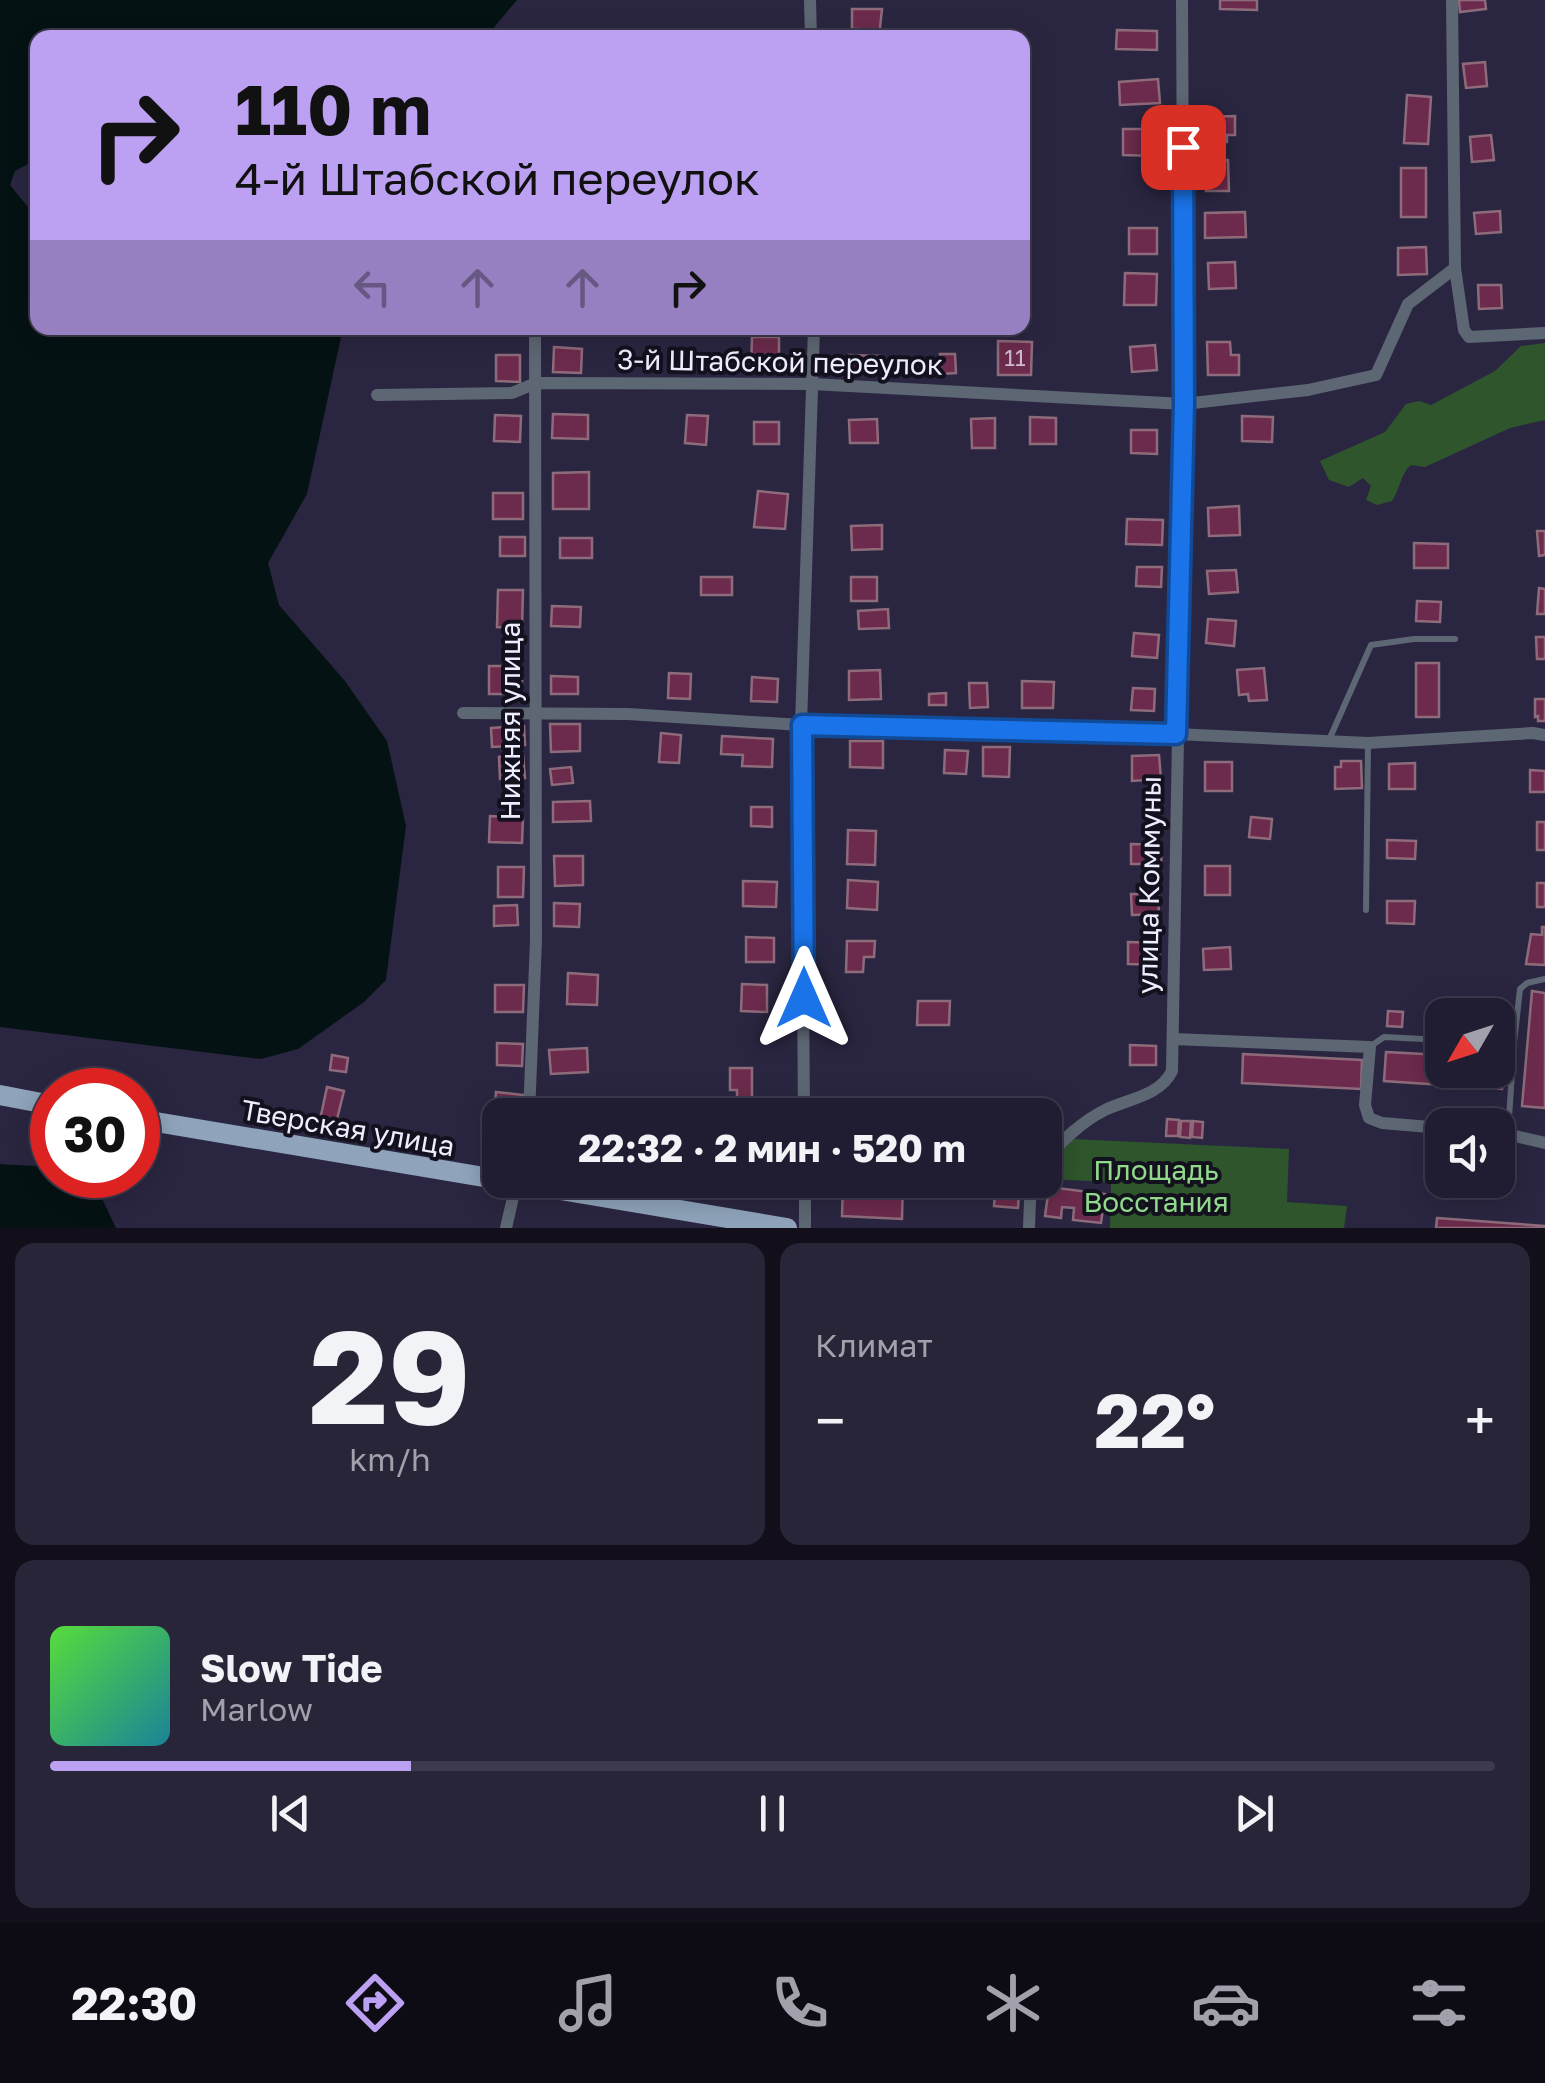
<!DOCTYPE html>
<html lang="ru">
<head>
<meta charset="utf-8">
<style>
  body { margin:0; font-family:"Golos Text",sans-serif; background:#282539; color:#f1f3f6; height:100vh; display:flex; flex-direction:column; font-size:38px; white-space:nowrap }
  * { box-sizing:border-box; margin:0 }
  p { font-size:32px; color:#a2a1ab }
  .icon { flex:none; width:55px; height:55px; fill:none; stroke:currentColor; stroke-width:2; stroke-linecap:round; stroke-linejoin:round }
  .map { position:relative; height:1228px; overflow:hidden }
  .details { display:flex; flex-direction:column; gap:15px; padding:15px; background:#120f1b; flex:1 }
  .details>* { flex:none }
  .hud { position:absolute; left:30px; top:30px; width:1000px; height:305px; border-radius:20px; box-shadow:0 5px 25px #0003,0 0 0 2px #3d3a4d; background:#bca0f2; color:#111; overflow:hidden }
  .needle { width:65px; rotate:231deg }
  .tools { position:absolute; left:1425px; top:998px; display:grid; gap:20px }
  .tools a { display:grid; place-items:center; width:90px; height:90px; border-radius:20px; background:#201c31; box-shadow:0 5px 25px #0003,0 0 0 2px #3d3a4d; font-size:50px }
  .speed { position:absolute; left:30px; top:1068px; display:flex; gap:20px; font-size:50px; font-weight:700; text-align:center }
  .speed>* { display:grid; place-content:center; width:130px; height:130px; border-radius:50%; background:#201c31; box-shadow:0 5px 25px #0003,0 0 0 2px #3d3a4d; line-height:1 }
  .speed .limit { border:15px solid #d22; background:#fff; color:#111 }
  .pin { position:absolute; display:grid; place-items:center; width:85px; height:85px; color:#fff; margin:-42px; border-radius:20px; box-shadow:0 5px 15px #0006 }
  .me { position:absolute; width:110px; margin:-55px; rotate:0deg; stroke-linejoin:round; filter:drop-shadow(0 0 8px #0008) }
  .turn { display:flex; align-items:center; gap:35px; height:210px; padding:0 40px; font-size:45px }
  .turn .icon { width:130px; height:130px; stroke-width:2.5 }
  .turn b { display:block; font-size:70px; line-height:85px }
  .lanes { display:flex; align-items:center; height:95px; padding:0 40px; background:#0003; justify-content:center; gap:50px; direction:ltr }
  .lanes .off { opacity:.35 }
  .big { font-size:75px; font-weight:700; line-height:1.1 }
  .details .widget { flex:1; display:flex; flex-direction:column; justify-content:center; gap:15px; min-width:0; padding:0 35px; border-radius:20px; background:#282539 }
  .details .dial { align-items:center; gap:0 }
  .dial b { font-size:130px; line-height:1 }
  .song { display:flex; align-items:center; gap:30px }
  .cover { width:120px; height:120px; border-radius:15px; background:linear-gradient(135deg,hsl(110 70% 55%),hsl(190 70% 35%)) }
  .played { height:10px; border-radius:5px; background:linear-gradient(90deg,#bca0f2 25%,#3d3a4d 25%) }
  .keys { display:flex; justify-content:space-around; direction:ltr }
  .heat { display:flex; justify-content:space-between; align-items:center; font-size:55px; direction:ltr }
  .details .tiles { flex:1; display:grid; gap:15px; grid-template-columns:1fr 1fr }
  .widget:last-child { grid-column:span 2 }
  .trip { position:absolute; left:482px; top:1098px; width:580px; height:100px; border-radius:20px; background:#201c31; box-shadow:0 5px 25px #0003,0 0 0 2px #3d3a4d; font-weight:700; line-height:100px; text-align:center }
  .menu { display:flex; height:160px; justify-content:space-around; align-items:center; background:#0d0b14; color:#a2a1ab }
  .menu .icon { width:70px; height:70px }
  .menu .current { color:#bca0f2 }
  .menu b { font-size:45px; color:#f1f3f6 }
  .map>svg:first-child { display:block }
  .green { fill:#2f552d }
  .water { fill:#051213 }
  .building { fill:#6c2b4c; stroke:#8e6b7a; stroke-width:2.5 }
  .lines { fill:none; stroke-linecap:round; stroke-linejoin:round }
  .service { stroke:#5d6773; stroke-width:6 }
  .minor { stroke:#5d6773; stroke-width:12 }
  .primary { stroke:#8fa4bb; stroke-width:20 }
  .route-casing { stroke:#114b97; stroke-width:25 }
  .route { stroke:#1a73e8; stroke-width:18 }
  .labels { text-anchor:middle; stroke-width:8; stroke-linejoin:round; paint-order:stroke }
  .number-label { font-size:22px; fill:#cebcd2 }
  .street-label { font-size:28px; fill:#eeecff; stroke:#13111d }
  .park-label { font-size:28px; fill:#90d98b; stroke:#13111d }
</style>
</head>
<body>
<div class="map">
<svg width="1545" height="1228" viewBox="0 0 1545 1228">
  <rect width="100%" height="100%" fill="#2a2641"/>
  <!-- green -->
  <g class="green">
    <path d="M 1545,343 L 1545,420 L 1510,428 L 1425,467 L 1411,465 C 1401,473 1400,489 1392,501 L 1377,505 L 1366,500 L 1371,486 L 1363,478 L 1349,487 L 1329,480 L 1320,461 L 1385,432 L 1406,404 L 1419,401 L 1431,405 L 1495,371 L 1521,346 Z"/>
    <path d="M 1072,1139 L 1289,1149 L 1287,1202 L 1347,1206 L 1344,1228 L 1110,1228 L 1111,1182 L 1045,1179 L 1045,1167 Z"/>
  </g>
  <!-- water -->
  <g class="water">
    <path d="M 0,0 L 517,0 L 486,37 L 38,38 L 37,159 L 15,171 L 10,185 L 32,212 L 37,212 L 38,328 L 343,328 L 307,494 L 268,563 L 279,605 L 345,681 L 387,741 L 406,826 L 386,980 L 364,1002 L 298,1049 L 261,1059 L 0,1027 Z"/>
    <path d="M 0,1164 L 52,1167 L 52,1175 L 91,1175 L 116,1228 L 0,1228 Z"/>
  </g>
  <!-- building -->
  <g class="building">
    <path d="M 1220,0 L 1257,0 L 1257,10 L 1220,9 Z"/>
    <path d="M 1459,0 L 1485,0 L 1486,9 L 1460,12 Z"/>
    <path d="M 852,9 L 882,9 L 879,37 L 858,37 L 858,29 L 852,29 Z"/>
    <path d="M 1117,30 L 1157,31 L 1157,50 L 1116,49 Z"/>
    <path d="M 1485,62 L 1487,86 L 1466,88 L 1463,64 Z"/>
    <path d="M 1158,79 L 1160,103 L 1120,105 L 1119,82 Z"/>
    <path d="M 1407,95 L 1431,97 L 1428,144 L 1404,143 Z"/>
    <path d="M 1235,116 L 1235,135 L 1227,135 L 1227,142 L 1205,143 L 1205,117 Z"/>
    <path d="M 1123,129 L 1155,129 L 1155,156 L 1123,155 Z"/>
    <path d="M 1491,135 L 1494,160 L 1472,162 L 1470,137 Z"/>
    <path d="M 1206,160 L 1228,160 L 1229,191 L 1206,191 Z"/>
    <rect x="1401" y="168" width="25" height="49"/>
    <path d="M 1500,211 L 1501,232 L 1476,234 L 1474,213 Z"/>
    <path d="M 1245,212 L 1246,237 L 1205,238 L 1205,213 Z"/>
    <rect x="1129" y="228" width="28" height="26"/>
    <path d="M 1426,247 L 1427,274 L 1398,275 L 1398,248 Z"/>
    <path d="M 1235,262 L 1236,288 L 1209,289 L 1208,263 Z"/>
    <path d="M 1125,273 L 1157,274 L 1156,305 L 1124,305 Z"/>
    <path d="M 1478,285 L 1501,285 L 1502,308 L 1479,309 Z"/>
    <path d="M 752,337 L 779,337 L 779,368 L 751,368 Z"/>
    <path d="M 998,341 L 1032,342 L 1031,375 L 998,375 Z"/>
    <path d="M 1207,342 L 1230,342 L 1231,355 L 1239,355 L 1239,375 L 1208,375 Z"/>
    <path d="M 1155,345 L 1157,370 L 1132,372 L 1130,347 Z"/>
    <path d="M 554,347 L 582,349 L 581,373 L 553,372 Z"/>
    <path d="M 940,354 L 955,354 L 956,373 L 941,374 Z"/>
    <path d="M 496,355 L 520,355 L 520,382 L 496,381 Z"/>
    <path d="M 849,355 L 880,356 L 879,373 L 849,372 Z"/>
    <path d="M 553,414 L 588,415 L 588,439 L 552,438 Z"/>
    <path d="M 495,415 L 521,416 L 520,442 L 494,441 Z"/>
    <path d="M 687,415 L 708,416 L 706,445 L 685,443 Z"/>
    <path d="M 1242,416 L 1273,417 L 1272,442 L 1242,441 Z"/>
    <path d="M 1030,417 L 1056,418 L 1056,444 L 1030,444 Z"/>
    <path d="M 995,418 L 995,448 L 972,448 L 971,419 Z"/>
    <path d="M 877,419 L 878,443 L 850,443 L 849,420 Z"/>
    <rect x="754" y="422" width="25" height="22"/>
    <path d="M 1131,430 L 1157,430 L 1157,454 L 1131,453 Z"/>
    <path d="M 589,472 L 589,509 L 553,509 L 553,473 Z"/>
    <path d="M 758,491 L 788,494 L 785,529 L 754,527 Z"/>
    <rect x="493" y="493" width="30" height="26"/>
    <path d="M 1239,506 L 1240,535 L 1209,536 L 1208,508 Z"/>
    <path d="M 1127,519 L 1163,520 L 1162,545 L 1126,544 Z"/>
    <path d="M 882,525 L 882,549 L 852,550 L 851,526 Z"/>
    <path d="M 1537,531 L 1545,531 L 1545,555 L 1539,556 Z"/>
    <rect x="500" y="537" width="25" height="19"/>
    <rect x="560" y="538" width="32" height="20"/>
    <path d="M 1414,543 L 1448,544 L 1448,568 L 1414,568 Z"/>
    <path d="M 1137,567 L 1162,567 L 1161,587 L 1136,586 Z"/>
    <path d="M 1236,570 L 1238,592 L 1209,594 L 1207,571 Z"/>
    <rect x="701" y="577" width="31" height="18"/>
    <rect x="851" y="577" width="26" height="24"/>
    <path d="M 1539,588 L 1545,589 L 1545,614 L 1537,614 Z"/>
    <path d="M 498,590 L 523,590 L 522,628 L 497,627 Z"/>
    <path d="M 1417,601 L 1441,602 L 1440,622 L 1416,621 Z"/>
    <path d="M 552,606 L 581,607 L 580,627 L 551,626 Z"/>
    <path d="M 888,609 L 889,628 L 859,629 L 858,611 Z"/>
    <path d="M 1208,619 L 1236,621 L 1234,646 L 1206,643 Z"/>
    <path d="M 1134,633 L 1159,635 L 1157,658 L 1132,656 Z"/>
    <path d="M 1536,637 L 1545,637 L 1545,659 L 1537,659 Z"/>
    <rect x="1416" y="663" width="23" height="54"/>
    <rect x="489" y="666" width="33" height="28"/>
    <path d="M 1264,668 L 1267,700 L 1249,701 L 1248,694 L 1239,695 L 1237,670 Z"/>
    <path d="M 880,670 L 881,699 L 849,700 L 849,671 Z"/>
    <path d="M 669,673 L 691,674 L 690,699 L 668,698 Z"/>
    <path d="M 551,676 L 578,677 L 578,694 L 551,694 Z"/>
    <path d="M 752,677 L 778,679 L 777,702 L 751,701 Z"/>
    <path d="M 1022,681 L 1054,682 L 1053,708 L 1022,708 Z"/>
    <path d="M 969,683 L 987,683 L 988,707 L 970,708 Z"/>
    <path d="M 1133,688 L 1155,689 L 1154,711 L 1131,710 Z"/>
    <path d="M 946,693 L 946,705 L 929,705 L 929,694 Z"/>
    <path d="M 1535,699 L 1545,699 L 1545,721 L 1538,721 L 1538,716 L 1535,717 Z"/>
    <path d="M 550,724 L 580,724 L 580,751 L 551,752 Z"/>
    <path d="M 524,726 L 525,745 L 492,747 L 491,728 Z"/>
    <path d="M 661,733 L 681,735 L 679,763 L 659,762 Z"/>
    <path d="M 722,736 L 773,739 L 772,767 L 742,766 L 743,755 L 721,754 Z"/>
    <path d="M 850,741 L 883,741 L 883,768 L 850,767 Z"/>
    <path d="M 983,747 L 1010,747 L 1009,777 L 983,776 Z"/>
    <path d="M 945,750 L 968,751 L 966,774 L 944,773 Z"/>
    <path d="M 523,755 L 525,778 L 500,779 L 499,757 Z"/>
    <path d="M 1159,755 L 1161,779 L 1132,781 L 1132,756 Z"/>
    <path d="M 1341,761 L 1361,761 L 1362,788 L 1335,789 L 1335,767 L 1341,767 Z"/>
    <rect x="1205" y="762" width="27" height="29"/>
    <path d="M 1415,763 L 1415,789 L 1389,789 L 1389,764 Z"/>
    <path d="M 571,767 L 573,783 L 552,785 L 550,769 Z"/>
    <path d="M 1530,770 L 1545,771 L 1545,792 L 1530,792 Z"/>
    <path d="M 590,801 L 591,821 L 553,822 L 553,802 Z"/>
    <path d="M 751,807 L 772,807 L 772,827 L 751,826 Z"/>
    <path d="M 490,816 L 523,818 L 522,843 L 489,842 Z"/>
    <path d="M 1251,817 L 1272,819 L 1270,839 L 1249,837 Z"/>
    <rect x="1537" y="822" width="8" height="28"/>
    <path d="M 848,830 L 876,831 L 875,865 L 847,864 Z"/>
    <path d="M 1387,840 L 1416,841 L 1415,859 L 1387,858 Z"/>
    <path d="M 1131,844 L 1162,845 L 1161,864 L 1131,864 Z"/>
    <path d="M 554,856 L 583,856 L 583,885 L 555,886 Z"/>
    <rect x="1205" y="866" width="25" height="29"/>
    <path d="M 498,867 L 524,867 L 523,897 L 498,897 Z"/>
    <path d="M 848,880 L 878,882 L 877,910 L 847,908 Z"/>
    <path d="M 743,881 L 777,882 L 776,907 L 743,906 Z"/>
    <rect x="1537" y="883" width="8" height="24"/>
    <path d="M 1131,894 L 1158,894 L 1159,914 L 1132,915 Z"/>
    <path d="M 1387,901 L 1415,901 L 1414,924 L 1387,923 Z"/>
    <path d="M 554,903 L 580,904 L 579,927 L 554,926 Z"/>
    <path d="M 517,905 L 518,925 L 494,926 L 494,906 Z"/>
    <path d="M 1542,927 L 1545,927 L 1545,965 L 1526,964 L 1531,934 L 1542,935 Z"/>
    <path d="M 746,937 L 774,938 L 774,962 L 746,962 Z"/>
    <path d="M 847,941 L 875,941 L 874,957 L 864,957 L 863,972 L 846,972 Z"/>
    <path d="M 1128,942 L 1160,943 L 1159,965 L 1128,964 Z"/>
    <path d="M 1230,947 L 1231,969 L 1204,970 L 1203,949 Z"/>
    <path d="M 568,973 L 598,975 L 597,1005 L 567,1004 Z"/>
    <path d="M 742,984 L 767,985 L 767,1012 L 741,1011 Z"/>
    <path d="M 495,985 L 524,985 L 523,1012 L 495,1012 Z"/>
    <path d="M 1532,991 L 1545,993 L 1545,1108 L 1522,1106 Z"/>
    <path d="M 918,1001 L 950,1001 L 949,1025 L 917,1025 Z"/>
    <path d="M 1388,1011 L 1403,1012 L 1402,1027 L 1387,1026 Z"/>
    <path d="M 497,1043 L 523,1044 L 522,1066 L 497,1065 Z"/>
    <path d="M 1130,1045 L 1156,1046 L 1156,1065 L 1130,1065 Z"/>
    <path d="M 587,1048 L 588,1072 L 551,1074 L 549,1050 Z"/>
    <path d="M 1386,1052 L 1442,1055 L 1442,1070 L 1498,1070 L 1498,1059 L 1503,1059 L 1502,1089 L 1384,1081 Z"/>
    <path d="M 1243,1054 L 1362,1060 L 1361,1089 L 1242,1083 Z"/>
    <path d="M 332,1055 L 348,1058 L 346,1072 L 330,1070 Z"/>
    <path d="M 730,1068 L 752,1068 L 752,1098 L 737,1098 L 737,1090 L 730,1090 Z"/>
    <path d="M 327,1087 L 344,1091 L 336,1123 L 320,1120 Z"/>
    <path d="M 496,1092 L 524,1095 L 523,1115 L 494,1116 Z"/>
    <path d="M 580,1098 L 582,1115 L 551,1115 L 549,1101 Z"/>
    <path d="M 1167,1119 L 1179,1120 L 1178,1136 L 1166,1136 Z"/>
    <path d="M 1181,1121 L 1191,1121 L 1190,1138 L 1180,1137 Z"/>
    <path d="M 1193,1121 L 1203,1122 L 1202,1138 L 1192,1137 Z"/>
    <path d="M 735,1180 L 771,1180 L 770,1187 L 735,1184 Z"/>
    <path d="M 843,1180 L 903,1180 L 902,1219 L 842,1216 Z"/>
    <path d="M 996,1180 L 1020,1180 L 1018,1208 L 994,1206 Z"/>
    <path d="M 1049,1187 L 1105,1194 L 1101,1223 L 1073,1220 L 1074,1208 L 1062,1207 L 1061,1218 L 1045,1216 Z"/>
    <path d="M 1437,1218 L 1545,1226 L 1545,1228 L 1436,1228 Z"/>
  </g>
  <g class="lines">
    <!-- service -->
    <g class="service">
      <path d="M 1329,740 L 1371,645 L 1414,639 L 1455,639"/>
      <path d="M 1366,910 L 1368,745"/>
      <path d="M 1498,1042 L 1514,1043 L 1520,989 L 1527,983 L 1545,979"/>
      <path d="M 1371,1046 L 1384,1037 L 1442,1040"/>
      <path d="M 1508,1133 L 1514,1043"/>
    </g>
    <!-- minor -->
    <g class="minor">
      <path d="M 810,0 L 811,38"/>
      <path d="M 1455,268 L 1464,330 L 1469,337 L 1545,333"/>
      <path d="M 377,395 L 512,393 L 536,383 L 812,384 L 1184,404 L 1308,390 L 1376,375 L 1408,304 L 1455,268 L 1452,0"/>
      <path d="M 463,713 L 628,714 L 801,725 L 1176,734 L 1368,743 L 1533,733 L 1545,735"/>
      <path d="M 1173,1039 L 1370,1047 L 1365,1105 L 1369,1118 L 1382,1123 L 1442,1128"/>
      <path d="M 529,1115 L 536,940 L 535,328"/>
      <path d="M 804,1115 L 801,725 L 814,328"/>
      <path d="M 1498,1132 L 1545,1143"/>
      <path d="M 1045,1162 C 1059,1142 1083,1121 1105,1110 C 1128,1099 1160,1096 1172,1071 L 1184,404 L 1182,0"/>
      <path d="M 805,1180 L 805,1228"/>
      <path d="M 506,1228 L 517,1180"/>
      <path d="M 1029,1228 L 1030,1200 L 1035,1180"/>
    </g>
    <!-- primary -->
    <g class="primary">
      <path d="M 0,1095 L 52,1105"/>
      <path d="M 138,1119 L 787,1228"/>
    </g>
  </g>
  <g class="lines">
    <defs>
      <path id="route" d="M 804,998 L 802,725 L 1176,734 L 1184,404 L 1183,147"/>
    </defs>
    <!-- route casing -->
    <use href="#route" class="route-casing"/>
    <!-- route -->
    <use href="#route" class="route"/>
  </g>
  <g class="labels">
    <!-- number labels -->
    <g class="number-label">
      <text x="1015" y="366">11</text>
    </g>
    <!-- street labels -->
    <g class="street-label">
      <text transform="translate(780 362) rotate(1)" y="10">3-й Штабской переулок</text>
      <text transform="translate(510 721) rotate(-90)" y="10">Нижняя улица</text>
      <text transform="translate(1149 885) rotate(-89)" y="10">улица Коммуны</text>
      <text transform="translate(348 1128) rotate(10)" y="10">Тверская улица</text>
    </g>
    <!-- park labels -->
    <g class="park-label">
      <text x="1156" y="1180">Площадь<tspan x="1156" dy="32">Восстания</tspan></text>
    </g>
  </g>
</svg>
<div class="tools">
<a><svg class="needle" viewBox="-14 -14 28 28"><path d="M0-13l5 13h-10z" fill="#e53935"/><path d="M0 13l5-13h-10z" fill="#a2a1ab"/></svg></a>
<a><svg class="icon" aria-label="sound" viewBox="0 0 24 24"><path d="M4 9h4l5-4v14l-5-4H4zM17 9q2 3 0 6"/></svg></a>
</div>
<div class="speed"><div class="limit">30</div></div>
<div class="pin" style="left:1183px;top:147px;background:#d93025"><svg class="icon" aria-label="arrive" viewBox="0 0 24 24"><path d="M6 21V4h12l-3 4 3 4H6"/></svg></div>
<svg class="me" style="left:804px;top:998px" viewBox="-20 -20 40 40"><path d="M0-17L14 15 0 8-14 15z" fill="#1a73e8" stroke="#fff" stroke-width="4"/></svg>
<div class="trip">22:32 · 2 мин · 520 m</div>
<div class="hud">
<div class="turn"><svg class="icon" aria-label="right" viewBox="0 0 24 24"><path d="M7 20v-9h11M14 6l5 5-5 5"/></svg><div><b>110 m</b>4-й Штабской переулок</div></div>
<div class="lanes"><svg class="icon off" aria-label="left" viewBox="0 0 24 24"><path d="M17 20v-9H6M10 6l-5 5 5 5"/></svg><svg class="icon off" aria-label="ahead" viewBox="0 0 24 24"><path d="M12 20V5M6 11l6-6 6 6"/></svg><svg class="icon off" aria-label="ahead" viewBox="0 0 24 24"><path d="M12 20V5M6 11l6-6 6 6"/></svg><svg class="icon" aria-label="right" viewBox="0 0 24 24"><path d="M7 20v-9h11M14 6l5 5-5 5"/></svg></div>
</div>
</div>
<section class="details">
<div class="tiles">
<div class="widget dial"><b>29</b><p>km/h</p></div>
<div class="widget"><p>Климат</p>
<div class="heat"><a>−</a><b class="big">22°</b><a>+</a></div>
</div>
<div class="widget">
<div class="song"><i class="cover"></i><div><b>Slow Tide</b><p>Marlow</p></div></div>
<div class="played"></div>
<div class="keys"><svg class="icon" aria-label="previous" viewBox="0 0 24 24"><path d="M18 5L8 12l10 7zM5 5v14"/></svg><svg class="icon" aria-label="pause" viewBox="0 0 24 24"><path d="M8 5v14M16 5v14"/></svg><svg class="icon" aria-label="next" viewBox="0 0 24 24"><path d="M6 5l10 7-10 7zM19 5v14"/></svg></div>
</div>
</div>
</section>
<nav class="menu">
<b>22:30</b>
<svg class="icon current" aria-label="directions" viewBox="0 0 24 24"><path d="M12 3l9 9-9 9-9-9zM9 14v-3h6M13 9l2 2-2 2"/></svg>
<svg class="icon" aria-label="music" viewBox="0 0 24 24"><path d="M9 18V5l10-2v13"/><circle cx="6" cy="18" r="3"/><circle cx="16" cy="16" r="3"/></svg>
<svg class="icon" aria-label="phone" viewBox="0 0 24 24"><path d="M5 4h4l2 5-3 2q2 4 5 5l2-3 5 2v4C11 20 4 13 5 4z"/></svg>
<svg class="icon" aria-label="climate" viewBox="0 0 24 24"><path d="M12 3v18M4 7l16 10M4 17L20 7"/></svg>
<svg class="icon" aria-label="car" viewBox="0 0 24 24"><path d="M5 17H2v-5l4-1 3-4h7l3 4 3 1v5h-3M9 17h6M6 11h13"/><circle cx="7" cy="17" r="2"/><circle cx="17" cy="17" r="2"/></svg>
<svg class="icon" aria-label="filters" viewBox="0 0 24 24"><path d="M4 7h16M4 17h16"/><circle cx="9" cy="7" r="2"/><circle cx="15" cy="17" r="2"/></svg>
</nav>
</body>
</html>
